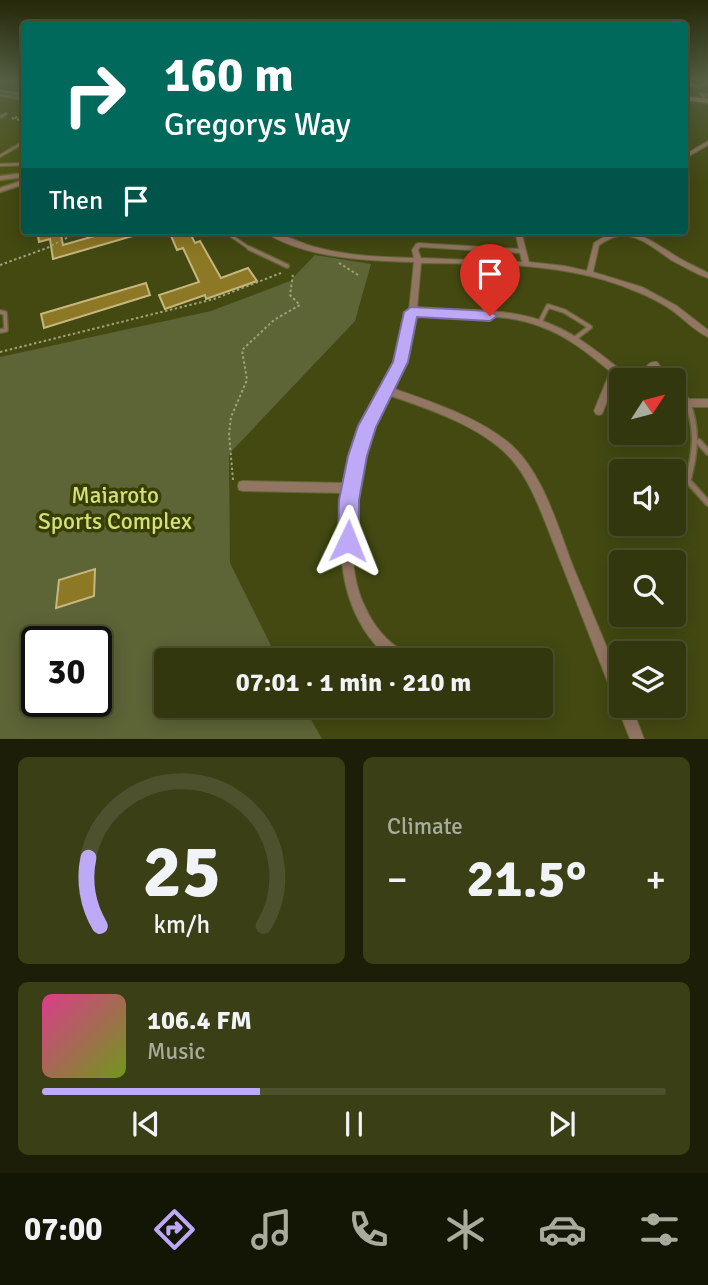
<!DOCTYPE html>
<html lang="en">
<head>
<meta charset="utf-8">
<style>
  body { margin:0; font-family:Signika,sans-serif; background:#3a3f16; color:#f1f3f6; height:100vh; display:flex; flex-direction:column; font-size:26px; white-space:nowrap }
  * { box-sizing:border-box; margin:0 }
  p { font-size:23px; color:#a8ac9d }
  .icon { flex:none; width:38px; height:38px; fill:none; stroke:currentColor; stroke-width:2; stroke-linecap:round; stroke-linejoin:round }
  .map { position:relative; height:739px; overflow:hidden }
  .sheet { display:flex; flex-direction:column; gap:18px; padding:18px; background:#1c1e07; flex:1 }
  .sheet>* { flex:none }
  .top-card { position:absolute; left:21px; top:21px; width:667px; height:214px; border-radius:7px; box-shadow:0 4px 18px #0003,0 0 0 2px #4d512e; background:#00695c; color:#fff; overflow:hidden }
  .needle { width:46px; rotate:54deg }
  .fabs { position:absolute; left:609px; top:368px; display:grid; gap:14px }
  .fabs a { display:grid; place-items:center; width:77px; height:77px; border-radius:7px; background:#32370d; box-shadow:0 4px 18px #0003,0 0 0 2px #4d512e; font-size:35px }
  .speed { position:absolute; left:21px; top:626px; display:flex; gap:14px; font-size:35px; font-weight:700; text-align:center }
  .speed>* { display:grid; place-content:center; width:91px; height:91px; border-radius:50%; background:#32370d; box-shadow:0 4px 18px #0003,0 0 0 2px #4d512e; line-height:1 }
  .speed .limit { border:4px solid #111; border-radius:10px; background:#fff; color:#111 }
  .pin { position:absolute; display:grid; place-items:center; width:60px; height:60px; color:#fff; margin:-72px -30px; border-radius:50% 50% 50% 0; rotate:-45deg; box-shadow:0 0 7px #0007 }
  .pin .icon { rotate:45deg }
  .me { position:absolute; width:77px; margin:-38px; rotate:2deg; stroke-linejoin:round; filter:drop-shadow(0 0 5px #0008) }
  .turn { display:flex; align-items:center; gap:24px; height:147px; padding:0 28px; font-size:32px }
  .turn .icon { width:91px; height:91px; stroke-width:2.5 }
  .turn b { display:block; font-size:49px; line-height:60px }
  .then { display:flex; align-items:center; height:66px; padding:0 28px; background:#0003; gap:14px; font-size:26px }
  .big { font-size:52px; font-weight:700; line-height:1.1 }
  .sheet .tile { flex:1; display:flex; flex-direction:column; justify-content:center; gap:10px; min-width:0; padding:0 24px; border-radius:10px; background:#3a3f16 }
  .sheet .dial { align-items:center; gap:0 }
  .dial svg { height:182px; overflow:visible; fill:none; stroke:#4d512e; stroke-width:7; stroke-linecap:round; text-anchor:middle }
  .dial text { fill:#f1f3f6; stroke:none }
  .song { display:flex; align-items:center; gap:21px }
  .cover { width:84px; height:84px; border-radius:10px; background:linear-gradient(135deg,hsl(330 70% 55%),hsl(80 70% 35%)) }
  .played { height:7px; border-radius:4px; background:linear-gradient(90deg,#bda9f5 35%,#4d512e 35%) }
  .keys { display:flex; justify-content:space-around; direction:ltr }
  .heat { display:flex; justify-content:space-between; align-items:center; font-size:38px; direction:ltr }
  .sheet .tiles { flex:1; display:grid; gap:18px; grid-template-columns:1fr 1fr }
  .tile:last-child { grid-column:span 2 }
  .trip { position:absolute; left:154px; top:648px; width:399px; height:70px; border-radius:7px; background:#32370d; box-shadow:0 4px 18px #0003,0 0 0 2px #4d512e; font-weight:700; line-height:70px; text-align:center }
  .dock { display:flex; height:112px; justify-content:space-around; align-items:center; background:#141605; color:#a8ac9d }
  .dock .icon { width:49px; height:49px }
  .dock .on { color:#bda9f5 }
  .dock b { font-size:32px; color:#f1f3f6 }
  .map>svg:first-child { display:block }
  .built { fill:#4c5310 }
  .green { fill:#5d6436; fill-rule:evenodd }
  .building { fill:#8c7825; stroke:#c6b77e; stroke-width:2 }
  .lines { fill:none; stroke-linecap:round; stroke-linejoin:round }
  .service-far2-casing { stroke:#626835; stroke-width:4.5 }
  .service-far1-casing { stroke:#626835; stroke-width:6 }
  .service-casing { stroke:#626835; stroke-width:8 }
  .minor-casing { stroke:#626835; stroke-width:2 }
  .tertiary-casing { stroke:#626835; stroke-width:3 }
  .secondary-casing { stroke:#626835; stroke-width:3 }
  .path { stroke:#9da379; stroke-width:2; stroke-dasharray:2.5 2.5; stroke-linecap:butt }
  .service-far2 { stroke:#927562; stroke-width:2.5 }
  .service-far1 { stroke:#927562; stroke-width:3.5 }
  .service { stroke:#927562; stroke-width:5 }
  .minor { fill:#927562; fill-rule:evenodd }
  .tertiary { fill:#927562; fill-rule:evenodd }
  .secondary { fill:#bd9071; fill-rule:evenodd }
  .route { fill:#bda9f5; stroke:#7b6e9f; stroke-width:2 }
  .labels { text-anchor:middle; stroke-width:7; stroke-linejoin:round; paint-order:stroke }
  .near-park-label { font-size:23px; fill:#d3e176; stroke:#393f03 }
</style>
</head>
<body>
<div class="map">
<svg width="708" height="739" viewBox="0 0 708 739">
  <rect width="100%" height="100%" fill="#434911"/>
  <!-- built -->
  <path class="built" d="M 0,80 L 24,80 L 24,182 L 0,190 Z"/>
  <!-- green -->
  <path class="green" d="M 315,255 L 371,264 L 355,321 L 229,454 L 230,563 L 278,660 L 166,660 L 166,705 L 303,705 L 322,739 L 0,739 L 0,357 L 211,311 L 290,281 ZM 37,642 L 96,642 L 96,702 L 37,702 Z"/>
  <!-- building -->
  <g class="building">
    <path d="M 37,231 L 67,231 L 68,233 L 61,235 L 63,245 L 112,231 L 143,231 L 143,233 L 53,259 L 50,239 L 39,242 Z"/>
    <path d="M 169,231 L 189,231 L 195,243 L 200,241 L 221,278 L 248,268 L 257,281 L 206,299 L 205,295 L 165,309 L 159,295 L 199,282 L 183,248 L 177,250 Z"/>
    <path d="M 146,283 L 150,295 L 44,328 L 41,314 Z"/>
    <path d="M 95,569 L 94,596 L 56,608 L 59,580 Z"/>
  </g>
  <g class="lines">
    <defs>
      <g id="service-far2">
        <path d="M 689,84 L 699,87 L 708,83"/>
        <path d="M 0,91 L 24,95"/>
        <path d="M 0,95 L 24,99"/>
        <path d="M 706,100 L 701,94 L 708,95"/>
        <path d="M 0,117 L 6,114"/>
        <path d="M 0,156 L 24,142"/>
        <path d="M 0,165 L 24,164"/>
        <path d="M 224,231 L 252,250"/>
      </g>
      <g id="service-far1">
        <path d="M 249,248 L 287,266"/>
        <path d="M 483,276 L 490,316"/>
        <path d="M 0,312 L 5,313 L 6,330 L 0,331"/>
        <path d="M 540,322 L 548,306 L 564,311 L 590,327 L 573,340"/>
      </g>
      <g id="service">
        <path d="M 688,404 C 698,431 695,453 688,481 L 708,503"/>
        <path d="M 699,442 L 708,452"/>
      </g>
      <g id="minor">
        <path d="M 695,80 L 700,80 L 684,87 L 684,84 Z"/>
        <path d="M 708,141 L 708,145 L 684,159 L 684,155 Z"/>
        <path d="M 263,231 C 278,231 299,243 315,247 C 347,256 381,257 414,258 L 412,250 L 416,244 L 418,243 L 519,249 L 515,231 L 521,231 L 529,262 L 565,266 L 587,271 L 594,243 C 626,221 645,237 674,255 C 685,262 697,267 708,273 L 708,278 C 696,274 685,267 673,261 C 657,251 639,233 619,236 C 611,237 606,241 599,245 L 593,272 L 642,287 L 677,306 L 708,330 L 708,337 C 695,331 685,320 673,311 C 662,303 648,296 635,291 C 568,262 493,264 421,263 L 417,309 C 462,311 512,306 555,326 C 583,338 606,359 630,377 C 634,375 639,374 642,371 C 648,366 649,361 657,362 L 671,380 L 662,380 L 654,370 C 641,384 637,378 621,380 L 618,377 L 616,379 L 602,414 L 599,415 L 596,414 L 594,411 L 608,377 L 611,372 C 589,354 566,335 539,326 C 502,312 455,316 416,315 C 412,341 405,365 392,388 C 432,402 475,416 508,442 C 543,471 558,528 574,569 C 590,607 606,645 621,682 L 621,705 L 631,705 L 644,739 L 630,739 L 544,519 C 536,499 527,478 513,461 C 484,427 429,409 388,395 C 382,405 375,416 371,428 C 353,475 342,561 365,607 C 370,618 377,629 386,638 C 393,645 404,651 409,660 L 391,660 C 341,618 335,554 345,493 L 243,491 L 239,490 L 238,486 L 239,482 L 243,481 L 346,483 L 354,450 L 361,428 L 397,361 L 404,337 L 408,314 L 407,312 L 409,310 L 414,262 C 367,261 302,258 263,231 ZM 420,247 L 520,253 L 522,262 L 421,258 L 418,250 Z"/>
        <path d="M 674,383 L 677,384 L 689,399 L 708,399 L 708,407 L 687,407 L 674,403 L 674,395 L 676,396 L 674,393 Z"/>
      </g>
      <g id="tertiary">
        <path d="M 24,173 L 24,177 L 0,180 L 0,176 Z"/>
        <path d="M 24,180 L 24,184 L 0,192 L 0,188 Z"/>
      </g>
      <path id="secondary" d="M 684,96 L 708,99 L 708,103 L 684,100 Z"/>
    </defs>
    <!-- service-far2 casing -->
    <use href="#service-far2" class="service-far2-casing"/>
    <!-- service-far1 casing -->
    <use href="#service-far1" class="service-far1-casing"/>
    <!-- service casing -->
    <use href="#service" class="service-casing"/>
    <!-- minor casing -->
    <use href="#minor" class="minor-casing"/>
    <!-- tertiary casing -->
    <use href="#tertiary" class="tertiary-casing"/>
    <!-- secondary casing -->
    <use href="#secondary" class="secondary-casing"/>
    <!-- path -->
    <g class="path">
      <path d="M 12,118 L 24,121"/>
      <path d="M 15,118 L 21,115"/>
      <path d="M 339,263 L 358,275"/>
      <path d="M 0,265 L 47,248 L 80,231"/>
      <path d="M 0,352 L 214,299 L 281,273"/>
      <path d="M 233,480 L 229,434 L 231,417 L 247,380 L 242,350 L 274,320 L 300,305 L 290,295 L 293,274"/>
    </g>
    <!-- service-far2 -->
    <use href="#service-far2" class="service-far2"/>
    <!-- service-far1 -->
    <use href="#service-far1" class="service-far1"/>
    <!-- service -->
    <use href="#service" class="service"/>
    <!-- minor -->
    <use href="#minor" class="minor"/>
    <!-- tertiary -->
    <use href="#tertiary" class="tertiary"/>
    <!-- secondary -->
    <use href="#secondary" class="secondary"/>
  </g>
  <!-- sky -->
  <linearGradient id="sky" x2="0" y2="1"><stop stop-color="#252809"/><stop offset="0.44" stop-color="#555f43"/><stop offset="1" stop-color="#555f43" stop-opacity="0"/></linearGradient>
  <rect width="708" height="183" fill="url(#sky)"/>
  <!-- route -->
  <path class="route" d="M 411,307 L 490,311 L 497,316 L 490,321 L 417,317 L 408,362 L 376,427 L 367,456 L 359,500 L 359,541 L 355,549 L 348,552 L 341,549 L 338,541 L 339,500 L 348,456 L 358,426 L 393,362 L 404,312 Z"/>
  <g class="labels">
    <!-- near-park labels -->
    <g class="near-park-label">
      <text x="115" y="503">Maiaroto<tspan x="115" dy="26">Sports Complex</tspan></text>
    </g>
  </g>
</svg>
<div class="fabs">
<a><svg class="needle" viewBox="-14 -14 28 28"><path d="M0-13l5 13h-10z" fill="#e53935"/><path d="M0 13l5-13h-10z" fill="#a8ac9d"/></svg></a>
<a><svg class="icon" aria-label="sound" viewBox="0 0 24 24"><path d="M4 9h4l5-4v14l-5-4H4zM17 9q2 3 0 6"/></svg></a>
<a><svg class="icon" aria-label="search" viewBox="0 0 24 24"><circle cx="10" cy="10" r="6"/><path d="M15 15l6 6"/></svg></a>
<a><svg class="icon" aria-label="layers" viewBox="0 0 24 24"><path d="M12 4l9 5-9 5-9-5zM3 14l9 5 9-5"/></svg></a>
</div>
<div class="speed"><div class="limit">30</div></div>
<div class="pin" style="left:490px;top:316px;background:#d93025"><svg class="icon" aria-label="arrive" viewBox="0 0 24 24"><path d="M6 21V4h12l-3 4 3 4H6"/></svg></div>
<svg class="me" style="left:348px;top:541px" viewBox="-20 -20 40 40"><path d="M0-17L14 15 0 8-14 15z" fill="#bda9f5" stroke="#fff" stroke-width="4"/></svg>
<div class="trip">07:01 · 1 min · 210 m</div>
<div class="top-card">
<div class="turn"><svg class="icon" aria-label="right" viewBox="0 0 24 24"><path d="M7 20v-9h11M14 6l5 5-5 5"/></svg><div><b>160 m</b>Gregorys Way</div></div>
<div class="then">Then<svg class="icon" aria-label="arrive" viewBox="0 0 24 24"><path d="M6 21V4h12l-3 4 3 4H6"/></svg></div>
</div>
</div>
<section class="sheet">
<div class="tiles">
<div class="tile dial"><svg viewBox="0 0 100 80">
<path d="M14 69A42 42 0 1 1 86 69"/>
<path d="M14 69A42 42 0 0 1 9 39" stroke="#bda9f5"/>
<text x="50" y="56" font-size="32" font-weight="700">25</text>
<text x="50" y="72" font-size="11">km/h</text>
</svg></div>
<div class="tile"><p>Climate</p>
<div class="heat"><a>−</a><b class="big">21.5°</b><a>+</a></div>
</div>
<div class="tile">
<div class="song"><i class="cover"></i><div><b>106.4 FM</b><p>Music</p></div></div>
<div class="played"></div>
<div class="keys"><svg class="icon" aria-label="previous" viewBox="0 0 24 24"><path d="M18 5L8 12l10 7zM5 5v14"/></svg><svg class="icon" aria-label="pause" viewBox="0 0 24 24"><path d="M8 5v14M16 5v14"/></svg><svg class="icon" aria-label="next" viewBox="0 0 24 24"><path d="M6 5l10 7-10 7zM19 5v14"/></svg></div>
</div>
</div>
</section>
<nav class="dock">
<b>07:00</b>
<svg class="icon on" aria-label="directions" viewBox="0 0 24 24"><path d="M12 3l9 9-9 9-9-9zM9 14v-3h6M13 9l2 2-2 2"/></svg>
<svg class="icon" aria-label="music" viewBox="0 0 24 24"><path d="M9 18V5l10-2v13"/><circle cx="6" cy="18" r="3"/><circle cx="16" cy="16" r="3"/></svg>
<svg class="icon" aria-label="phone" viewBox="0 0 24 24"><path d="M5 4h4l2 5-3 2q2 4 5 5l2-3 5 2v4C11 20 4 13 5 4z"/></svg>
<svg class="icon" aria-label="climate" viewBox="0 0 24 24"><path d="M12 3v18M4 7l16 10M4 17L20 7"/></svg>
<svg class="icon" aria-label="car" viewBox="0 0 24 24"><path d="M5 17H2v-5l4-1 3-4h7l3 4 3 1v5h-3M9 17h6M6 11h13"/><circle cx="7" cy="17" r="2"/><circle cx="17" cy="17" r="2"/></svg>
<svg class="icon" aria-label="filters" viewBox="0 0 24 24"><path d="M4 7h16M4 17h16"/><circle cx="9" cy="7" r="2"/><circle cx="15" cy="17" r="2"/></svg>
</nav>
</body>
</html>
